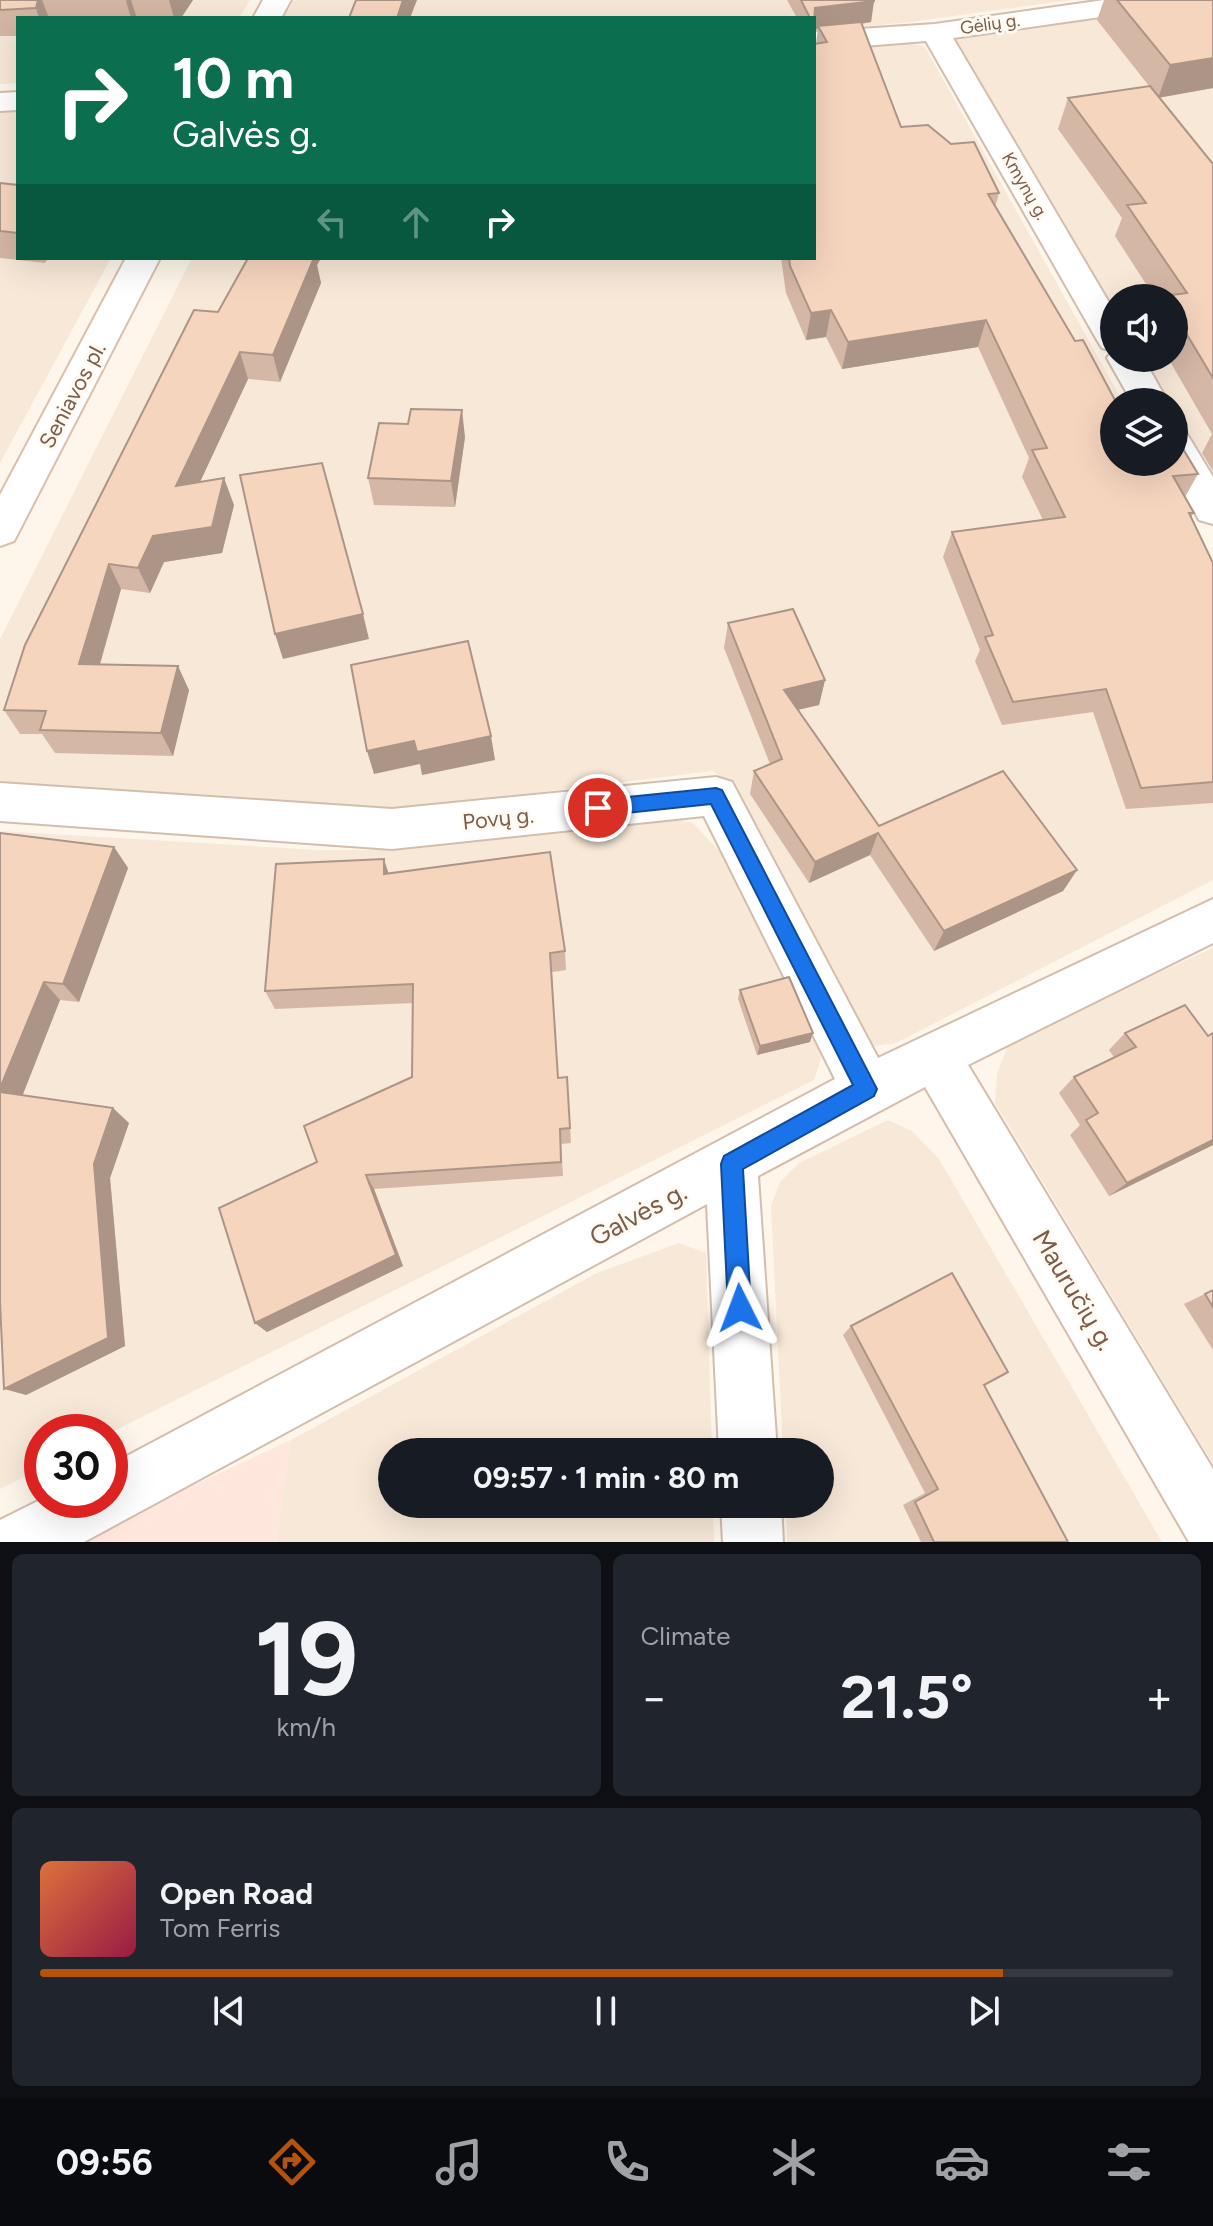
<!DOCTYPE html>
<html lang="en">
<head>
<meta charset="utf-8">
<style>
  body { margin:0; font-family:Figtree,sans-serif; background:#20242c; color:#f1f3f6; height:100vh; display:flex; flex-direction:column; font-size:30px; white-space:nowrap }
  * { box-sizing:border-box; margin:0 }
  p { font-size:26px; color:#9ea1a6 }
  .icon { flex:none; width:44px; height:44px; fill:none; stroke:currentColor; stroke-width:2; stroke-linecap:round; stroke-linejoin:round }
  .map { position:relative; height:1542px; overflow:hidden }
  .drawer { display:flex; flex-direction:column; gap:12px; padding:12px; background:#0d0f14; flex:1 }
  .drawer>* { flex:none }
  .guide { position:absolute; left:16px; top:16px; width:800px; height:244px; border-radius:0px; box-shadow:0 8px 32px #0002; background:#0b6e4f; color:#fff; overflow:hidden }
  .controls { position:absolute; left:1100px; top:284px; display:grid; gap:16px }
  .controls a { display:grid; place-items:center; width:88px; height:88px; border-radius:50%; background:#171b24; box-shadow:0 8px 32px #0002; font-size:40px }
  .speed { position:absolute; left:24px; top:1414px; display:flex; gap:16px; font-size:40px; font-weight:700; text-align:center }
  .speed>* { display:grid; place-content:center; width:104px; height:104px; border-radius:50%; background:#171b24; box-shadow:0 8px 32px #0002; line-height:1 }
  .speed .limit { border:12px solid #d22; background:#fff; color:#111 }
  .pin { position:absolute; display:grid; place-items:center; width:68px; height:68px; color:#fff; margin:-34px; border:4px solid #fff; border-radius:50%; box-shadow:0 2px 8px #0007 }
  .me { position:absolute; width:88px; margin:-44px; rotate:357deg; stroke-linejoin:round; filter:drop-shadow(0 0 6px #0008) }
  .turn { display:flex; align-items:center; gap:28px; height:168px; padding:0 24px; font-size:36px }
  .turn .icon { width:104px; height:104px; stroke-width:2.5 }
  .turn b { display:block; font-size:56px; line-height:68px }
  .lanes { display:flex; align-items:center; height:76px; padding:0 24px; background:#0003; justify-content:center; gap:40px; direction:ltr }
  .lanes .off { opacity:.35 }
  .big { font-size:60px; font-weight:700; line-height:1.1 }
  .drawer .card { flex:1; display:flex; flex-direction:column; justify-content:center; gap:12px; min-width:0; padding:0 28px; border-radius:12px; background:#20242c }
  .drawer .dial { align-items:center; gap:0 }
  .dial b { font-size:104px; line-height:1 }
  .song { display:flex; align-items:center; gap:24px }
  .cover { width:96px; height:96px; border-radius:12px; background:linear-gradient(135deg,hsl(20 70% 55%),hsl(340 70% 35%)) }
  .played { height:8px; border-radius:4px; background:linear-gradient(90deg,#b45309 85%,#363941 85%) }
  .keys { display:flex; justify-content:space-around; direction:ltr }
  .heat { display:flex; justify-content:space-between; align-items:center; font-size:44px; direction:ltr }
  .drawer .tiles { flex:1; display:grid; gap:12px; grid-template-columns:1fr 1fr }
  .card:last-child { grid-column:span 2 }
  .trip { position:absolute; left:378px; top:1438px; width:456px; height:80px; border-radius:40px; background:#171b24; box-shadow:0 8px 32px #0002; font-weight:700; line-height:80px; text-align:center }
  .menu { display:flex; height:128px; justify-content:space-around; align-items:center; background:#090b0e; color:#9ea1a6 }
  .menu .icon { width:56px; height:56px }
  .menu .current { color:#b45309 }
  .menu b { font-size:36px; color:#f1f3f6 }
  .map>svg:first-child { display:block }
  .residential { fill:#f7e8d8 }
  .commercial { fill:#ffe7dd }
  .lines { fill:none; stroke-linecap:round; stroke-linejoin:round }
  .street-casing { stroke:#d3beae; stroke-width:4 }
  .secondary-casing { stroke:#d8c0ad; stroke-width:4 }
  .street { fill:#fff; fill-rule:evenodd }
  .secondary { fill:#fff; fill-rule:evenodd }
  .wall { fill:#d4b7a4 }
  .shaded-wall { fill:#ac9586 }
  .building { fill:#f6d5bf; stroke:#ac9586; stroke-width:2 }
  .route { fill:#1a73e8; stroke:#114b97; stroke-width:2 }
  .labels { text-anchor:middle; stroke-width:6; stroke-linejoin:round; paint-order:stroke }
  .far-street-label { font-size:18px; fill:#7c5c4a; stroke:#fffaf2 }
  .street-label { font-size:22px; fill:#7c5c4a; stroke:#fffaf2 }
  .near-street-label { font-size:26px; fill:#7c5c4a; stroke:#fffaf2 }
</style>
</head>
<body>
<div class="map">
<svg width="1213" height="1542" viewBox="0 0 1213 1542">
  <rect width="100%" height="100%" fill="#fef6ea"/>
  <!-- residential -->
  <g class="residential">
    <path d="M 0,0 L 250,0 L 239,18 L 18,18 L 18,83 L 0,84 Z"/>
    <path d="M 295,0 L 1072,0 L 910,22 L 814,31 L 814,18 L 283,18 Z"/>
    <path d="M 1213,1 L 1213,481 L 1174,413 L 1174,402 L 1168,402 L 1142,358 L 1174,358 L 1174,298 L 1114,298 L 1114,311 L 953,38 L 956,34 Z"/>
    <path d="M 900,39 L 925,47 L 1123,402 L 1114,402 L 1114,462 L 1213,564 L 1213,880 L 896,1043 L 873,1046 L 732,786 L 713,771 L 394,810 L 0,785 L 0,639 L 192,258 L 814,258 L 814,46 Z"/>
    <path d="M 18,112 L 18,258 L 111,258 L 0,463 L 0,113 Z"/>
    <path d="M 666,816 L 693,823 L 735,868 L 811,1015 L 821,1058 L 814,1080 L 110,1433 L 42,1432 L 42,1468 L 0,1489 L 0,831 L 318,850 L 404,850 Z"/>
    <path d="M 1213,948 L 1213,1464 L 995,1103 L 997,1074 L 1010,1040 Z"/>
    <path d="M 888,1120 L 912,1131 L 939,1159 L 1162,1542 L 787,1542 L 786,1504 L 820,1504 L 820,1452 L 783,1452 L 771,1205 L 780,1182 L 799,1163 Z"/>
    <path d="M 679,1243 L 706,1253 L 712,1452 L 392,1452 L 392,1504 L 713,1504 L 714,1542 L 276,1542 L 291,1440 L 597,1273 Z"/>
  </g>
  <!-- commercial -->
  <path class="commercial" d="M 291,1440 L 276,1542 L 70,1542 Z"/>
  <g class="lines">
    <defs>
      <g id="street">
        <path d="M 1104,0 L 1178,0 L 1174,6 L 1164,8 L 953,38 L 1114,311 L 1114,358 L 1143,358 L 1168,402 L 1132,402 L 1107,358 L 1112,351 L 1102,348 L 1097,340 L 926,41 L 814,50 L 814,32 L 935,24 Z"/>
        <path d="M 18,92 L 18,110 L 0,111 L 0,93 Z"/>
        <path d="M 1174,430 L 1187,434 L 1213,477 L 1213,524 L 1199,520 L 1166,462 L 1174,462 Z"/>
        <path d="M 716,777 L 732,782 L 878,1058 L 1213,899 L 1213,943 L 968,1065 L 1213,1469 L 1213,1542 L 1189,1542 L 925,1087 L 758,1176 L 777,1452 L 719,1452 L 707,1204 L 84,1542 L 0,1542 L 0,1520 L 42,1499 L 110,1500 L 110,1465 L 835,1079 L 704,816 L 392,849 L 0,821 L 0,783 L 392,809 Z"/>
        <path d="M 721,1504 L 781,1504 L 783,1542 L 723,1542 Z"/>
      </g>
      <g id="secondary">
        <path d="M 263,0 L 291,0 L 281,18 L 253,18 Z"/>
        <path d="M 126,258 L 160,258 L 14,541 L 0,546 L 0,495 Z"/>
      </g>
    </defs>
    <!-- street casing -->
    <use href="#street" class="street-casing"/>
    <!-- secondary casing -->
    <use href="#secondary" class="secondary-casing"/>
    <!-- street -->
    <use href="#street" class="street"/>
    <!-- secondary -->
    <use href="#secondary" class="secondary"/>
  </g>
  <!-- wall -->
  <g class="wall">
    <path d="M 0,0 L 193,0 L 181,18 L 18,18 L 18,36 L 0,36 Z"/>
    <path d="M 787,0 L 874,0 L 871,22 L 862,24 L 901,127 L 999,193 L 995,207 L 1114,462 L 1174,432 L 1184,431 L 1179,441 L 1198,474 L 1185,497 L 1194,513 L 1191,517 L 1213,563 L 1213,803 L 1126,809 L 1093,712 L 1002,725 L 975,661 L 980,650 L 943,557 L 952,532 L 1043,520 L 1022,477 L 1029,458 L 978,347 L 842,369 L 826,337 L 806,340 L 786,293 L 781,258 L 814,258 L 816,44 L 818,29 L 814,18 L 797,18 Z"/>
    <path d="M 1104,0 L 1213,0 L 1213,88 L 1159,97 L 1213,164 L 1213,471 L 1202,453 L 1212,434 L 1168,358 L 1174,358 L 1174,298 L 1155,298 L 1115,236 L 1122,218 L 1058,129 L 1068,98 L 1149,86 L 1097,20 Z"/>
    <path d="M 0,183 L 18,185 L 18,258 L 48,258 L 45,263 L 0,258 Z"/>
    <path d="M 248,258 L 321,258 L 317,265 L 321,283 L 280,382 L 248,379 L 200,482 L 234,505 L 222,553 L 164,562 L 150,593 L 121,589 L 100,665 L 189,690 L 173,756 L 55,753 L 42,734 L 20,734 L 4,710 Z"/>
    <path d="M 465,437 L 455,507 L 374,505 L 368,478 Z"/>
    <path d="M 728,623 L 825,680 L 819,705 L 798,710 L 879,826 L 1077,870 L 1063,891 L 934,951 L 870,855 L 809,883 L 750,794 L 754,771 L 770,764 L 724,648 Z"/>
    <path d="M 0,833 L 114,847 L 128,868 L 79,1002 L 60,1000 L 22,1095 L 129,1123 L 110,1178 L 125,1346 L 26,1395 Z"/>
    <path d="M 389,873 L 565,951 L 566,970 L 552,972 L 558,1078 L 567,1077 L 571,1143 L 561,1144 L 563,1176 L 374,1189 L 403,1266 L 267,1332 L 255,1323 L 317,1162 L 412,1077 L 413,1003 L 275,1009 L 265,991 Z"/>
    <path d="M 740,990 L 810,1042 L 757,1055 L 738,999 Z"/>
    <path d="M 1125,1033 L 1208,1036 L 1213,1033 L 1213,1145 L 1109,1196 L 1070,1135 L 1080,1125 L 1059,1093 L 1074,1077 L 1114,1057 L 1109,1050 Z"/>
    <path d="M 1213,1290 L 1213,1350 L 1184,1304 Z"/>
    <path d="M 851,1326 L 984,1385 L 1068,1542 L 921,1542 L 903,1505 L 925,1493 L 843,1335 Z"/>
  </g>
  <!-- shaded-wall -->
  <g class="shaded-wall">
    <path d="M 38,0 L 42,0 L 49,18 L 39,18 L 36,8 Z"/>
    <path d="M 127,0 L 131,0 L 137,18 L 131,18 L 126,1 Z"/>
    <path d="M 169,0 L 193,0 L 181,18 L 174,18 Z"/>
    <path d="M 403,0 L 417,0 L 410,18 L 397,18 Z"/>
    <path d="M 874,1 L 871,22 L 820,29 L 818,26 L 818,29 L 814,30 L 815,8 Z"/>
    <path d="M 1213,58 L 1213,88 L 1158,98 L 1170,65 Z"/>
    <path d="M 303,258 L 321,258 L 317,265 L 321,283 L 280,382 L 273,355 Z"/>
    <path d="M 831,310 L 826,337 L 806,340 L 811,313 Z"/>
    <path d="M 986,320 L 978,347 L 842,369 L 848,342 Z"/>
    <path d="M 240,352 L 248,379 L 186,512 L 176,486 Z"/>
    <path d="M 462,410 L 465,437 L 455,507 L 451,481 Z"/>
    <path d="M 1184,431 L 1174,451 L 1177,433 Z"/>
    <path d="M 224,478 L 234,505 L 222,553 L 164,562 L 150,593 L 138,568 L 153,536 Z"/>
    <path d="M 109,564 L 121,589 L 93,688 L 79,664 Z"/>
    <path d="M 363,614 L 369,639 L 283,659 L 275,634 Z"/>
    <path d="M 178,666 L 189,690 L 173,756 L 161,733 Z"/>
    <path d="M 825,680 L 819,705 L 779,714 L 784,690 Z"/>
    <path d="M 491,736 L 495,760 L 422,775 L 420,764 L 374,774 L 367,751 L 414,741 Z"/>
    <path d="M 878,833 L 870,855 L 809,883 L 815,862 Z"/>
    <path d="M 114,847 L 128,868 L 79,1002 L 63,984 Z"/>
    <path d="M 384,859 L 391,881 L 384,874 Z"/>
    <path d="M 1077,870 L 1063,891 L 934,951 L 944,931 Z"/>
    <path d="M 44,982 L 60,1000 L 18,1107 L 0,1093 L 0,1088 Z"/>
    <path d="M 813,1033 L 810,1042 L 757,1055 L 760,1046 Z"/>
    <path d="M 113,1108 L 129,1123 L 110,1178 L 125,1346 L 26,1395 L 4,1389 L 94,1164 Z"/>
    <path d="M 1213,1140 L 1213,1145 L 1109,1196 L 1127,1183 Z"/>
    <path d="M 366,1175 L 374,1189 L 403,1266 L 267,1332 L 255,1323 Z"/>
  </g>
  <!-- building -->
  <g class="building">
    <path d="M 0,0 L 38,0 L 36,8 L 0,10 Z"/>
    <path d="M 356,0 L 403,0 L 397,18 L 349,18 Z"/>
    <path d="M 801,0 L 874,0 L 874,1 L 815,8 L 814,22 L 814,18 L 810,18 Z"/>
    <path d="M 1117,0 L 1213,0 L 1213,58 L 1170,65 Z"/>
    <path d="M 861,22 L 901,127 L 928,125 L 951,144 L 974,142 L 999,193 L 988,194 L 1075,341 L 1083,340 L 1116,402 L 1114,402 L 1114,462 L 1174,462 L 1174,432 L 1184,431 L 1177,433 L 1176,437 L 1198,474 L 1173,476 L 1194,513 L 1189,513 L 1213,563 L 1213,782 L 1141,788 L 1106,689 L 1013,702 L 985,637 L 993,635 L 952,532 L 1065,517 L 1032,450 L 1047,448 L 986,320 L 848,342 L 831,310 L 811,313 L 790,266 L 789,258 L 814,258 L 814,44 L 827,42 L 818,26 Z"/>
    <path d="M 1150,86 L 1213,164 L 1213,378 L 1174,313 L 1174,298 L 1165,298 L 1164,296 L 1187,293 L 1127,205 L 1146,203 L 1068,98 Z"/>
    <path d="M 0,183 L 18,185 L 18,233 L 0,231 Z"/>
    <path d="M 248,258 L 314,258 L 273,355 L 240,352 L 176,486 L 224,478 L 212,527 L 153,536 L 138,568 L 109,564 L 79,664 L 178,666 L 161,733 L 40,730 L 46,711 L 4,710 L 25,645 L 194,310 L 218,312 Z"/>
    <path d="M 411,409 L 462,410 L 451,481 L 368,478 L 379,423 L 408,424 Z"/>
    <path d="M 322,463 L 363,614 L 275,634 L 240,475 Z"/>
    <path d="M 793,609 L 825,680 L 784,690 L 879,826 L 1003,771 L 1077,870 L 944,931 L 878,833 L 815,862 L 754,771 L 782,759 L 728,623 Z"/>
    <path d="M 468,641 L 491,736 L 417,752 L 414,741 L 367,751 L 351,665 Z"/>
    <path d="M 0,833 L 114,847 L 63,984 L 44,982 L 0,1088 Z"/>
    <path d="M 550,852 L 565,951 L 550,953 L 558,1078 L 567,1077 L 570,1128 L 560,1129 L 561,1162 L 366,1175 L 396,1255 L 255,1323 L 219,1208 L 317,1162 L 304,1126 L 412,1077 L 413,984 L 265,991 L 276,864 L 384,859 L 384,874 Z"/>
    <path d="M 789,977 L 813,1033 L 760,1046 L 740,990 Z"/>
    <path d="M 1185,1005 L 1208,1036 L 1213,1033 L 1213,1140 L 1127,1183 L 1086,1120 L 1098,1113 L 1074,1077 L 1136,1047 L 1125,1033 Z"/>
    <path d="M 0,1092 L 113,1108 L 94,1164 L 108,1338 L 4,1389 L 0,1302 Z"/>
    <path d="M 952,1273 L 1008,1372 L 984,1385 L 1068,1542 L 934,1542 L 915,1502 L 938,1489 L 851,1326 Z"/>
    <path d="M 1213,1290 L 1213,1307 L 1205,1294 Z"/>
  </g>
  <!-- route -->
  <path class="route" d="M 716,788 L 722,790 L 877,1089 L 874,1096 L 743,1169 L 751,1308 L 748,1316 L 740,1319 L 732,1316 L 728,1308 L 721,1164 L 724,1156 L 853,1085 L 711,804 L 598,816 L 592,813 L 589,808 L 592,802 L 598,800 Z"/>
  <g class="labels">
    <!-- far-street labels -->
    <g class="far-street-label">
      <text transform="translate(990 24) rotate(-8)" y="6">Gėlių g.</text>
      <text transform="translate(1025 186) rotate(60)" y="6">Kmynų g.</text>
    </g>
    <!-- street labels -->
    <g class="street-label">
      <text transform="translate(72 395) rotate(-62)" y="8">Seniavos pl.</text>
      <text transform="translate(498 818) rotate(-6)" y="8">Povų g.</text>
    </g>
    <!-- near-street labels -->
    <g class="near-street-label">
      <text transform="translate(638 1214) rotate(-28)" y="9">Galvės g.</text>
      <text transform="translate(1074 1290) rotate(59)" y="9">Mauručių g.</text>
    </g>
  </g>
</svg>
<div class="controls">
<a><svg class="icon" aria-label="sound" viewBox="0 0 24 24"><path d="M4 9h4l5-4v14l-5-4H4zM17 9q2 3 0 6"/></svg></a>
<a><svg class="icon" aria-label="layers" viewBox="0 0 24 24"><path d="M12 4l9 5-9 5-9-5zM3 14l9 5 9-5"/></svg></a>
</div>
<div class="speed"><div class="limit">30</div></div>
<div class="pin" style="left:598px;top:808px;background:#d93025"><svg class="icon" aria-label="arrive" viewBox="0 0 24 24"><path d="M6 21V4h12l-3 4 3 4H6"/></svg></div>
<svg class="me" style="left:740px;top:1308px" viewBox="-20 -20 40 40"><path d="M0-17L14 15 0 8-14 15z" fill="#1a73e8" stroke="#fff" stroke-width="4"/></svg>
<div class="trip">09:57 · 1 min · 80 m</div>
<div class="guide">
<div class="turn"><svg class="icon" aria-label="right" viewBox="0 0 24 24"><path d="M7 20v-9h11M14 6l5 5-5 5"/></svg><div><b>10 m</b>Galvės g.</div></div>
<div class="lanes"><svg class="icon off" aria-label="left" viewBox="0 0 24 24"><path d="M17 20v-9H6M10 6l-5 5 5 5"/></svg><svg class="icon off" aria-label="ahead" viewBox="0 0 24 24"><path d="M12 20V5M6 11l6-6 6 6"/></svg><svg class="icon" aria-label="right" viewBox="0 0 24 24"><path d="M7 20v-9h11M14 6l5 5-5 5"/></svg></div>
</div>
</div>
<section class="drawer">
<div class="tiles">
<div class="card dial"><b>19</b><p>km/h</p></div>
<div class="card"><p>Climate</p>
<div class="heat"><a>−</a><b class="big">21.5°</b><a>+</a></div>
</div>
<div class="card">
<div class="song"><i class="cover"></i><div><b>Open Road</b><p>Tom Ferris</p></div></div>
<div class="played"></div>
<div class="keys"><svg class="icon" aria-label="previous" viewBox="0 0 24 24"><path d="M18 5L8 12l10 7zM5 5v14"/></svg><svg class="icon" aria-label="pause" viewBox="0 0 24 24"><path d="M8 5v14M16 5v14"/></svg><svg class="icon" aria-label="next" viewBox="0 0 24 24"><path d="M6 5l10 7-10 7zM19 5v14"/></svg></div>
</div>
</div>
</section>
<nav class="menu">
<b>09:56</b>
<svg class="icon current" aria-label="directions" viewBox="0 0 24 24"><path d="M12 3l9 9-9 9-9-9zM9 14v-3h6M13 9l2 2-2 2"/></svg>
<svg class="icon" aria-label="music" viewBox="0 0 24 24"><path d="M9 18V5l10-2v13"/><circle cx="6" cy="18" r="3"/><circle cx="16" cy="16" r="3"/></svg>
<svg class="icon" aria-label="phone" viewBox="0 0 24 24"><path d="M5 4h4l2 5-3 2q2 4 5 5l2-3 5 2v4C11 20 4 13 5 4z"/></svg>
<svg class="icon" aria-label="climate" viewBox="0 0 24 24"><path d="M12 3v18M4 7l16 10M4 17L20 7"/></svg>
<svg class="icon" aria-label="car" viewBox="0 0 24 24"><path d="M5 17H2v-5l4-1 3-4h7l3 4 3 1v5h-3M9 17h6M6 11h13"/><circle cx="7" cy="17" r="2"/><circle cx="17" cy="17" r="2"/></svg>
<svg class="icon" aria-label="filters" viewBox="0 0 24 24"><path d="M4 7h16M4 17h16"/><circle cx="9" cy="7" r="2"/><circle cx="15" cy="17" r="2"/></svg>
</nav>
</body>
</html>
